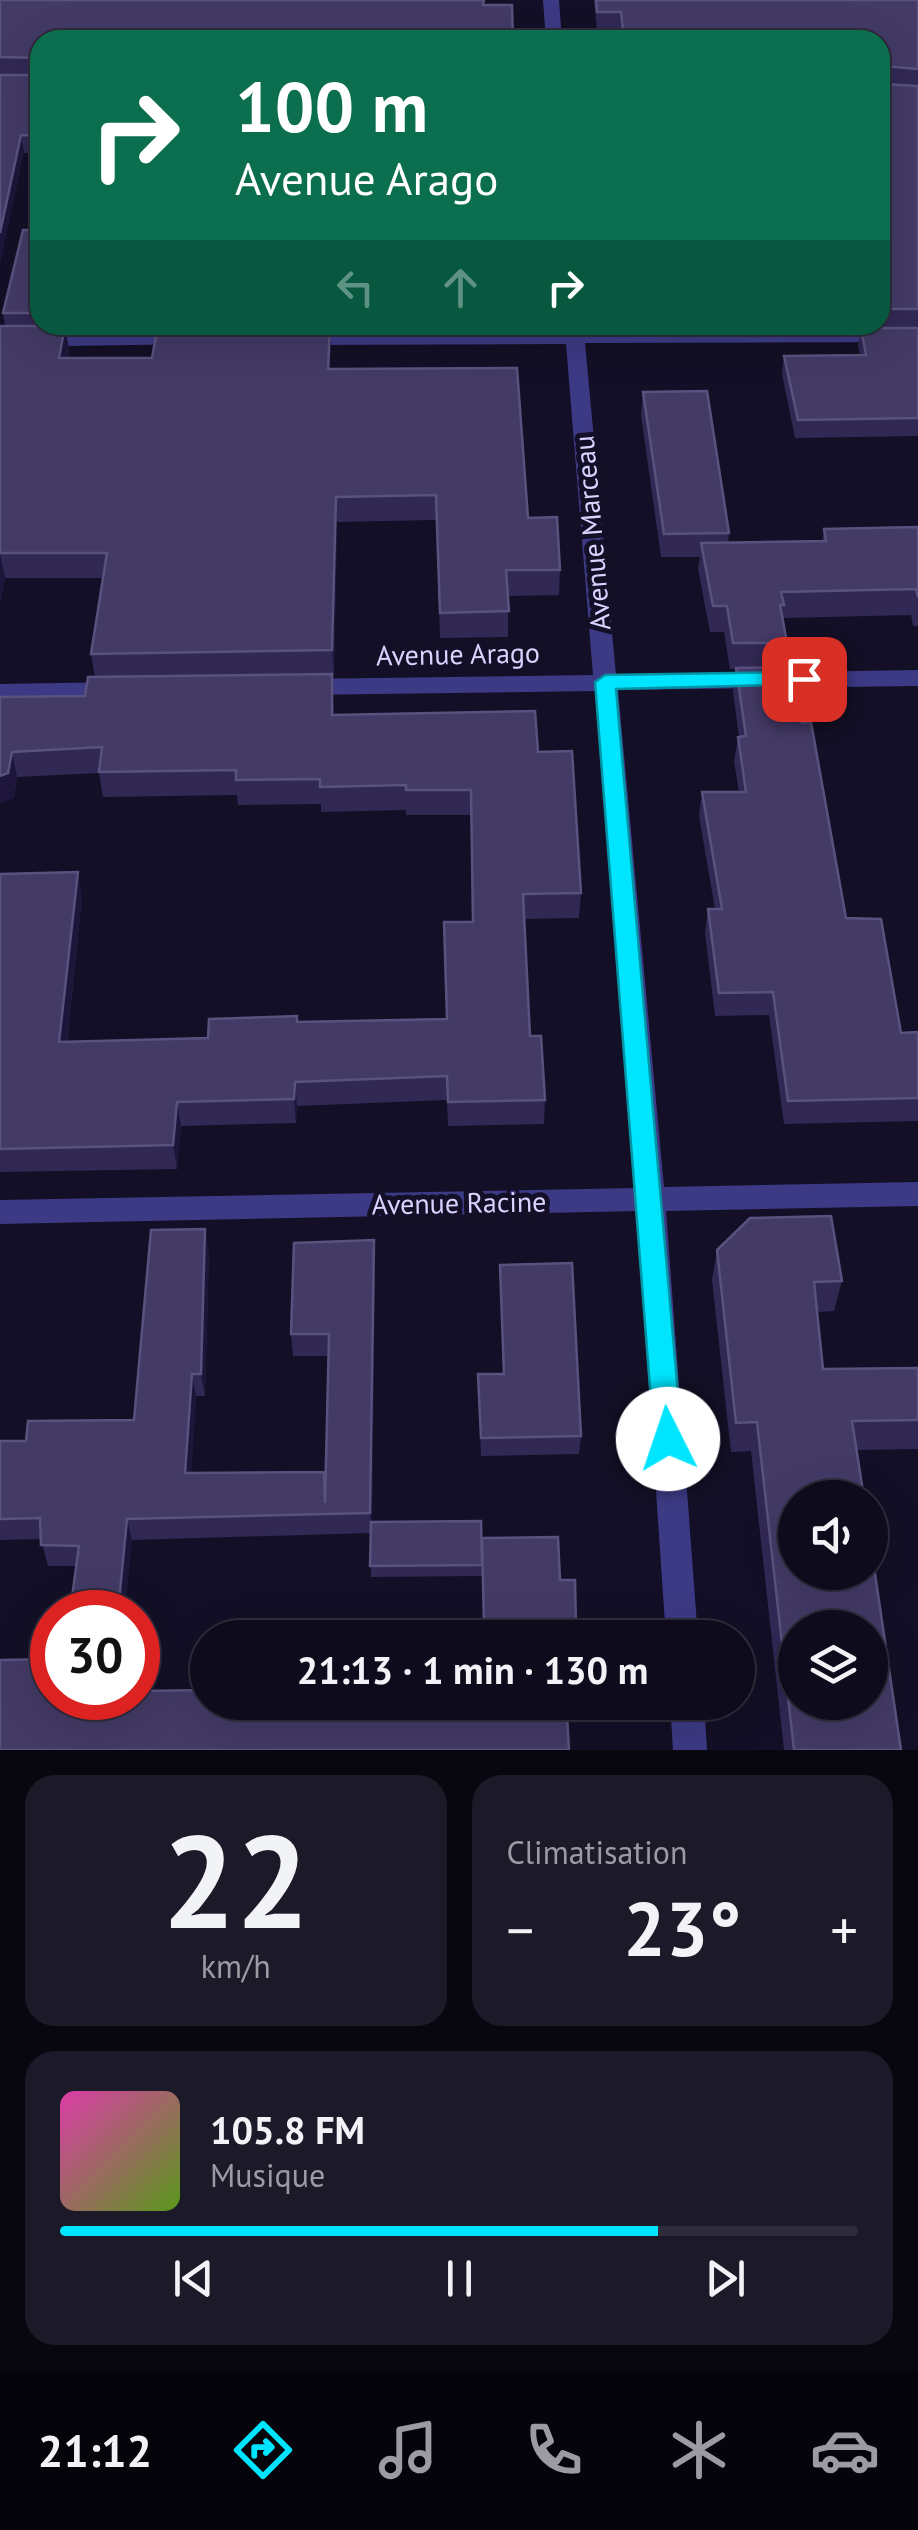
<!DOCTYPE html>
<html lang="fr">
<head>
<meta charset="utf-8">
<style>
  body { margin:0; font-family:"PT Sans",sans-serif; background:#1c1929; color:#f1f3f6; height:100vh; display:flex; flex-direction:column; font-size:38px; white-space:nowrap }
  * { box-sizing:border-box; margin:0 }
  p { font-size:32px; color:#9b9ba3 }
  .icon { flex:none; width:55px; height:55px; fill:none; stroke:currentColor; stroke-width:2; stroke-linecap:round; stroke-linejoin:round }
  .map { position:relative; height:1750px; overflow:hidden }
  .sheet { display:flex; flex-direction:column; gap:25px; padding:25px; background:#08060f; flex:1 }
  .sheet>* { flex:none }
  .banner { position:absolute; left:30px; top:30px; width:860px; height:305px; border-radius:30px; box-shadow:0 10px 40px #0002,0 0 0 2px #2e2b3b; background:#0b6e4f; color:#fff; overflow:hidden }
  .fabs { position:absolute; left:778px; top:1480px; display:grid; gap:20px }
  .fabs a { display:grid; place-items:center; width:110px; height:110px; border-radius:50%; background:#0e0b1c; box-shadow:0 10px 40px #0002,0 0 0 2px #2e2b3b; font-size:50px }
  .speed { position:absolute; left:30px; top:1590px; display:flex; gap:20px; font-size:50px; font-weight:700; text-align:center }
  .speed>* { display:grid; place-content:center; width:130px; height:130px; border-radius:50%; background:#0e0b1c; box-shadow:0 10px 40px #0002,0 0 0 2px #2e2b3b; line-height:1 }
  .speed .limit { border:15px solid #d22; background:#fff; color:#111 }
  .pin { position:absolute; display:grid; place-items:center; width:85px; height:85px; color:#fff; margin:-42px; border-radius:20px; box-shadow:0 5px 15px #0006 }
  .me { position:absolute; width:110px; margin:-55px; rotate:356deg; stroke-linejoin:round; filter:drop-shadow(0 0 8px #0008) }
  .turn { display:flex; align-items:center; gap:35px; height:210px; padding:0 40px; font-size:45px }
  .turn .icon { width:130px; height:130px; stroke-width:2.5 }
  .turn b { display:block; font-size:70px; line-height:85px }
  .lanes { display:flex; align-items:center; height:95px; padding:0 40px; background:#0003; justify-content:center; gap:50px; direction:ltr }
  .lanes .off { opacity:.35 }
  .big { font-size:75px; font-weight:700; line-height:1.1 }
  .sheet .card { flex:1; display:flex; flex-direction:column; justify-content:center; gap:15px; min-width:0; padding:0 35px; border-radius:30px; background:#1c1929 }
  .sheet .dial { align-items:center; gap:0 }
  .dial b { font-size:130px; line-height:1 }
  .song { display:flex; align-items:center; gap:30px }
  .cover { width:120px; height:120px; border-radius:15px; background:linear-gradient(135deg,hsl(320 70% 55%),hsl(90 70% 35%)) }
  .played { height:10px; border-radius:5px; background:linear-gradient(90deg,#00e5ff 75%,#2e2b3b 75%) }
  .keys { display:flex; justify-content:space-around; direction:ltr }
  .heat { display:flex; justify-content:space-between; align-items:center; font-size:55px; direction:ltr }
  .sheet .tiles { flex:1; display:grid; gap:25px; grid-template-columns:1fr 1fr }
  .card:last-child { grid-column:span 2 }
  .trip { position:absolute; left:190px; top:1620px; width:565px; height:100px; border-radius:50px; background:#0e0b1c; box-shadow:0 10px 40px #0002,0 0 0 2px #2e2b3b; font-weight:700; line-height:100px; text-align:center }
  .menu { display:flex; height:160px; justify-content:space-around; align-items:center; background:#06040b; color:#9b9ba3 }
  .menu .icon { width:70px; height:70px }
  .menu .selected { color:#00e5ff }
  .menu b { font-size:45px; color:#f1f3f6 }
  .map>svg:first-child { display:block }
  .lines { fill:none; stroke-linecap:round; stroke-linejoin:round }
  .street { fill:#3d3a85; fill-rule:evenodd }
  .wall { fill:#312854 }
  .shaded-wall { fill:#1d163a }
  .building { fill:#433a66; stroke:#5a527e; stroke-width:2.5; fill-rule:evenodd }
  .route { fill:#00e5ff; stroke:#0095a6; stroke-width:2.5 }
  .labels { text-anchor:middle; stroke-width:10; stroke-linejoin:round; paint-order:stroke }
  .street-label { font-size:28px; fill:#d9d4ff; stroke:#130f26 }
</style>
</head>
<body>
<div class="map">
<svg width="918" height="1750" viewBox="0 0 918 1750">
  <rect width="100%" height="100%" fill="#130f26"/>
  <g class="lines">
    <!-- street -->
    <g class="street">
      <path d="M 543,0 L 559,0 L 562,40 L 546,40 Z"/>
      <path d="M 564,325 L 584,325 L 584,332 L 918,330 L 918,342 L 585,343 L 616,675 L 918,670 L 918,686 L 618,690 L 664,1187 L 918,1182 L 918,1206 L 666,1211 L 698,1638 L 666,1638 L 637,1211 L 0,1224 L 0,1200 L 636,1188 L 595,691 L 300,695 L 288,687 L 300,679 L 593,675 L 566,344 L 300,345 L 290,339 L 300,333 L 565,332 Z"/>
      <path d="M 190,334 L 197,336 L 197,344 L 0,347 L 0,335 Z"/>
      <path d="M 120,682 L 128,684 L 132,690 L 128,696 L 0,700 L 0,684 Z"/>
      <path d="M 670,1702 L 704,1702 L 707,1750 L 673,1750 Z"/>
    </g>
  </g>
  <!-- wall -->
  <g class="wall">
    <path d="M 0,0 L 40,40 L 40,153 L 24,153 L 0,74 Z"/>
    <path d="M 594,0 L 918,0 L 918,327 L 855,327 L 854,325 L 880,325 L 880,40 L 621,40 L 620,29 L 597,29 Z"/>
    <path d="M 40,230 L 40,325 L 74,325 L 73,331 L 66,331 L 69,350 L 68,358 L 152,358 L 158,325 L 332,325 L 332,330 L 330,330 L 330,369 L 528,518 L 560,570 L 559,595 L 508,596 L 508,637 L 440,638 L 436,520 L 337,522 L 334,675 L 332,675 L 334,715 L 538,752 L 581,893 L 579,918 L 524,919 L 530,1036 L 545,1100 L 544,1124 L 448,1126 L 447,1100 L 297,1106 L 296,1123 L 181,1126 L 177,1169 L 0,1172 L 0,874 L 82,897 L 67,1042 L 208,1038 L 298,1022 L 446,1019 L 472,922 L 471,815 L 406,815 L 406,810 L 321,812 L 321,804 L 238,805 L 237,795 L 103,797 L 99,773 L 17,777 L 14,798 L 0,697 L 85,696 L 95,677 L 91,654 L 103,578 L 5,578 L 0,603 L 0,326 L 5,326 L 3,313 Z"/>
    <path d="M 861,328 L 918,328 L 918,436 L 795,438 L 782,374 L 784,356 L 860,355 L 858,346 Z"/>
    <path d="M 643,392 L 729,533 L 728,543 L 822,541 L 824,529 L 918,527 L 918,626 L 913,626 L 911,615 L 783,618 L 787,643 L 784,668 L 802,723 L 846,918 L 901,1033 L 918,1032 L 918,1121 L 784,1124 L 769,1015 L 715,1016 L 705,933 L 708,909 L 715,909 L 699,816 L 702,792 L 739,792 L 734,761 L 738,737 L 739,737 L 733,692 L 736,669 L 730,669 L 724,632 L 710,632 L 698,569 L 700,557 L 661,557 L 641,415 Z"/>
    <path d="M 374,1240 L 375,1263 L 372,1522 L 482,1552 L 560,1580 L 576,1625 L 575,1638 L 484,1638 L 482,1568 L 482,1576 L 371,1577 L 371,1533 L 132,1540 L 76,1566 L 48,1566 L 41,1539 L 0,1540 L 0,1441 L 26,1441 L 134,1420 L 209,1252 L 205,1396 L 196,1396 L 191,1473 L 325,1484 L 329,1356 L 293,1356 L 291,1334 Z"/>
    <path d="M 717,1250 L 842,1281 L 834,1311 L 817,1312 L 823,1369 L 918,1368 L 918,1449 L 857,1450 L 901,1750 L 784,1750 L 751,1451 L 731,1452 L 712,1280 Z"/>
    <path d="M 500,1265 L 581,1436 L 579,1454 L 481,1456 L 478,1374 L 503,1374 Z"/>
  </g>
  <!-- shaded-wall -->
  <g class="shaded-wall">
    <path d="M 21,135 L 24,153 L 0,265 L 0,233 Z"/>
    <path d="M 330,325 L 331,349 L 329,394 L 328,369 Z"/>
    <path d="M 65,326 L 69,350 L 63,383 L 59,358 Z"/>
    <path d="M 336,497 L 337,522 L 334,675 L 332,650 Z"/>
    <path d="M 0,553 L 5,578 L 0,603 Z"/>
    <path d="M 12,752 L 17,777 L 14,798 L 0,803 L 0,776 Z"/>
    <path d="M 78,872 L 82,897 L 64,1066 L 59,1042 Z"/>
    <path d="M 295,1082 L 297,1106 L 296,1123 L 294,1099 Z"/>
    <path d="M 177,1102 L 181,1126 L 177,1169 L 173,1145 Z"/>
    <path d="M 205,1229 L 209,1252 L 205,1396 L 201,1374 Z"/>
    <path d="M 374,1240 L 375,1263 L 372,1533 L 370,1513 Z"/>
    <path d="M 192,1374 L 196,1396 L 190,1494 L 185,1473 Z"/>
    <path d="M 127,1519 L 132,1540 L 125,1612 L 118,1612 Z"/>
  </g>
  <!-- building -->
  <g class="building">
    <path d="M 0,0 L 484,0 L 483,5 L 512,5 L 513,40 L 40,40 L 40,58 L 0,57 Z"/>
    <path d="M 596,0 L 918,0 L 918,69 L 883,66 L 880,76 L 880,40 L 624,40 L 621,12 L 597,12 Z"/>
    <path d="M 40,72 L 40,136 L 21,135 L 0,233 L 0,75 L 37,75 Z"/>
    <path d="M 880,81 L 882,84 L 918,86 L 918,309 L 880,309 Z"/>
    <path d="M 23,230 L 40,230 L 40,313 L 3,313 Z"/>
    <path d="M 158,325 L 330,325 L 328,369 L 517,368 L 528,518 L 557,517 L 560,570 L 506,570 L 509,611 L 440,613 L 436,495 L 336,497 L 332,650 L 91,654 L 107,553 L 0,553 L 0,326 L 65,326 L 59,358 L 152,358 Z"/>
    <path d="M 861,328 L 918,328 L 918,418 L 798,420 L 784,356 L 866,355 Z"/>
    <path d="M 707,391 L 729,533 L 664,534 L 643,392 Z"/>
    <path d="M 918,527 L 918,597 L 916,589 L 781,592 L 784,605 L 780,605 L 787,643 L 733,643 L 727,606 L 713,606 L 701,543 L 826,541 L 824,529 Z"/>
    <path d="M 792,667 L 802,723 L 811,722 L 846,918 L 881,919 L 901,1033 L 918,1032 L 918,1098 L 788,1101 L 773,992 L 719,993 L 708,909 L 722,909 L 702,792 L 746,792 L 738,737 L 746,736 L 736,668 Z"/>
    <path d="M 332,674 L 332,715 L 535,711 L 538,752 L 572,751 L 581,893 L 523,894 L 530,1036 L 541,1036 L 545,1100 L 448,1102 L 447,1076 L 295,1082 L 294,1099 L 177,1102 L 173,1145 L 0,1149 L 0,874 L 78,872 L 59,1042 L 208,1038 L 209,1019 L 297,1016 L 297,1022 L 447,1019 L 444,922 L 473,922 L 471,790 L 406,790 L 406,785 L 320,787 L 320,779 L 236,780 L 236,770 L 99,772 L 102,747 L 12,752 L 8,773 L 0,776 L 0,697 L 85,696 L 88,677 Z"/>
    <path d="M 831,1216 L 842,1281 L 814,1282 L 823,1369 L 918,1368 L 918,1420 L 852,1421 L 864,1498 L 795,1498 L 795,1572 L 870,1572 L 870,1540 L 901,1750 L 794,1750 L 757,1422 L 736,1423 L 717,1250 L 750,1218 ZM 795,1628 L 870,1628 L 870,1702 L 795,1702 Z"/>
    <path d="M 205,1229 L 201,1374 L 192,1374 L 185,1473 L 324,1472 L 325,1503 L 329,1334 L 291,1334 L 294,1243 L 374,1240 L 370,1513 L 127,1519 L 118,1612 L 70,1612 L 79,1546 L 41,1545 L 40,1518 L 0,1519 L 0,1441 L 26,1441 L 28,1421 L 134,1420 L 151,1230 Z"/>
    <path d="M 572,1263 L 581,1436 L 481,1438 L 478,1374 L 504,1374 L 500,1265 Z"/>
    <path d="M 481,1521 L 482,1565 L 370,1566 L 371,1522 Z"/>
    <path d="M 558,1537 L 560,1580 L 575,1580 L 576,1625 L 484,1625 L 482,1538 Z"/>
    <path d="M 52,1659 L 52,1698 L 138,1698 L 138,1691 L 208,1690 L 208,1702 L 487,1702 L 487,1715 L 567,1715 L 569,1750 L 0,1750 L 0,1660 Z"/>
  </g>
  <!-- route -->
  <path class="route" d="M 804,672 L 814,679 L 811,684 L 616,689 L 682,1439 L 678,1448 L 668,1452 L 658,1448 L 654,1439 L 595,682 L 605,675 Z"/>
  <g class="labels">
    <!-- street labels -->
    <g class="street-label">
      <text transform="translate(592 533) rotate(-95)" y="10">Avenue Marceau</text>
      <text transform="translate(458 654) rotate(-1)" y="10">Avenue Arago</text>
      <text transform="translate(459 1203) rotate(-1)" y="10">Avenue Racine</text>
    </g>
  </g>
</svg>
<div class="fabs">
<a><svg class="icon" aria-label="sound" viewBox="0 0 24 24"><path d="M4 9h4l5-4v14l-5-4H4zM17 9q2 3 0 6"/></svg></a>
<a><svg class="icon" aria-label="layers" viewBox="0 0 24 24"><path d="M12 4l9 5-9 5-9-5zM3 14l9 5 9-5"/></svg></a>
</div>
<div class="speed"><div class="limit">30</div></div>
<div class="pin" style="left:804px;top:679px;background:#d93025"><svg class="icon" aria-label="arrive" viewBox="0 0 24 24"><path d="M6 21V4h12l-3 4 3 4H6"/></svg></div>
<svg class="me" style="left:668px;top:1439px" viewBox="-20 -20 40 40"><circle r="19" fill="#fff"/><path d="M0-13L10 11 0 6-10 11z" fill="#00e5ff"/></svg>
<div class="trip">21:13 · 1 min · 130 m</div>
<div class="banner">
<div class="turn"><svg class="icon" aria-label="right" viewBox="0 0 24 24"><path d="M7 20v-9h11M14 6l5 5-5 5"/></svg><div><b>100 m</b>Avenue Arago</div></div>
<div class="lanes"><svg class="icon off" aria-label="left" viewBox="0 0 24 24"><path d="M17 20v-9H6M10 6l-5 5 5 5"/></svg><svg class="icon off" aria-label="ahead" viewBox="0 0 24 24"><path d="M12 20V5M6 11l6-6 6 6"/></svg><svg class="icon" aria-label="right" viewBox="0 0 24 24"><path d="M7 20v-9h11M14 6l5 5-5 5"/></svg></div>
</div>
</div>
<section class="sheet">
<div class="tiles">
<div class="card dial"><b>22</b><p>km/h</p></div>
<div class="card"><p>Climatisation</p>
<div class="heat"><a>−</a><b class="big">23°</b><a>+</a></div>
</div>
<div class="card">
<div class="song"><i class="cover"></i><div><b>105.8 FM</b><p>Musique</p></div></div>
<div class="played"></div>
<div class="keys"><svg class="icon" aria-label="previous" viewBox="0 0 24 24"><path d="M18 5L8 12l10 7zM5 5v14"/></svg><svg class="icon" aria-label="pause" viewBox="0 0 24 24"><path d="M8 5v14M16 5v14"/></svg><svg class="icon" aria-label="next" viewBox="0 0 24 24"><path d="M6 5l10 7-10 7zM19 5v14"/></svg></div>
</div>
</div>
</section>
<nav class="menu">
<b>21:12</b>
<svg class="icon selected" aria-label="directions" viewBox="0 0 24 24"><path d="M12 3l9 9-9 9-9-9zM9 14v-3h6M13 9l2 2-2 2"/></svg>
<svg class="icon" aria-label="music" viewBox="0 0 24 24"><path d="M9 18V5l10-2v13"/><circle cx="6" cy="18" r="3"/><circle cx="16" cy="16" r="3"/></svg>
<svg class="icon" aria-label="phone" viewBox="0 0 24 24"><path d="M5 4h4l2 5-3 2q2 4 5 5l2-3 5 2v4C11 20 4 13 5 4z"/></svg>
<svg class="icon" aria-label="climate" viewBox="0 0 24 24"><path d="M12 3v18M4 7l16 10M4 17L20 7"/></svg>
<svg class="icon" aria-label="car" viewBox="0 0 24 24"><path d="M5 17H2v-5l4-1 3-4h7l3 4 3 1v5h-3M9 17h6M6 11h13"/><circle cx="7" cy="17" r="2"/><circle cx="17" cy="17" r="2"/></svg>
</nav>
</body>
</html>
